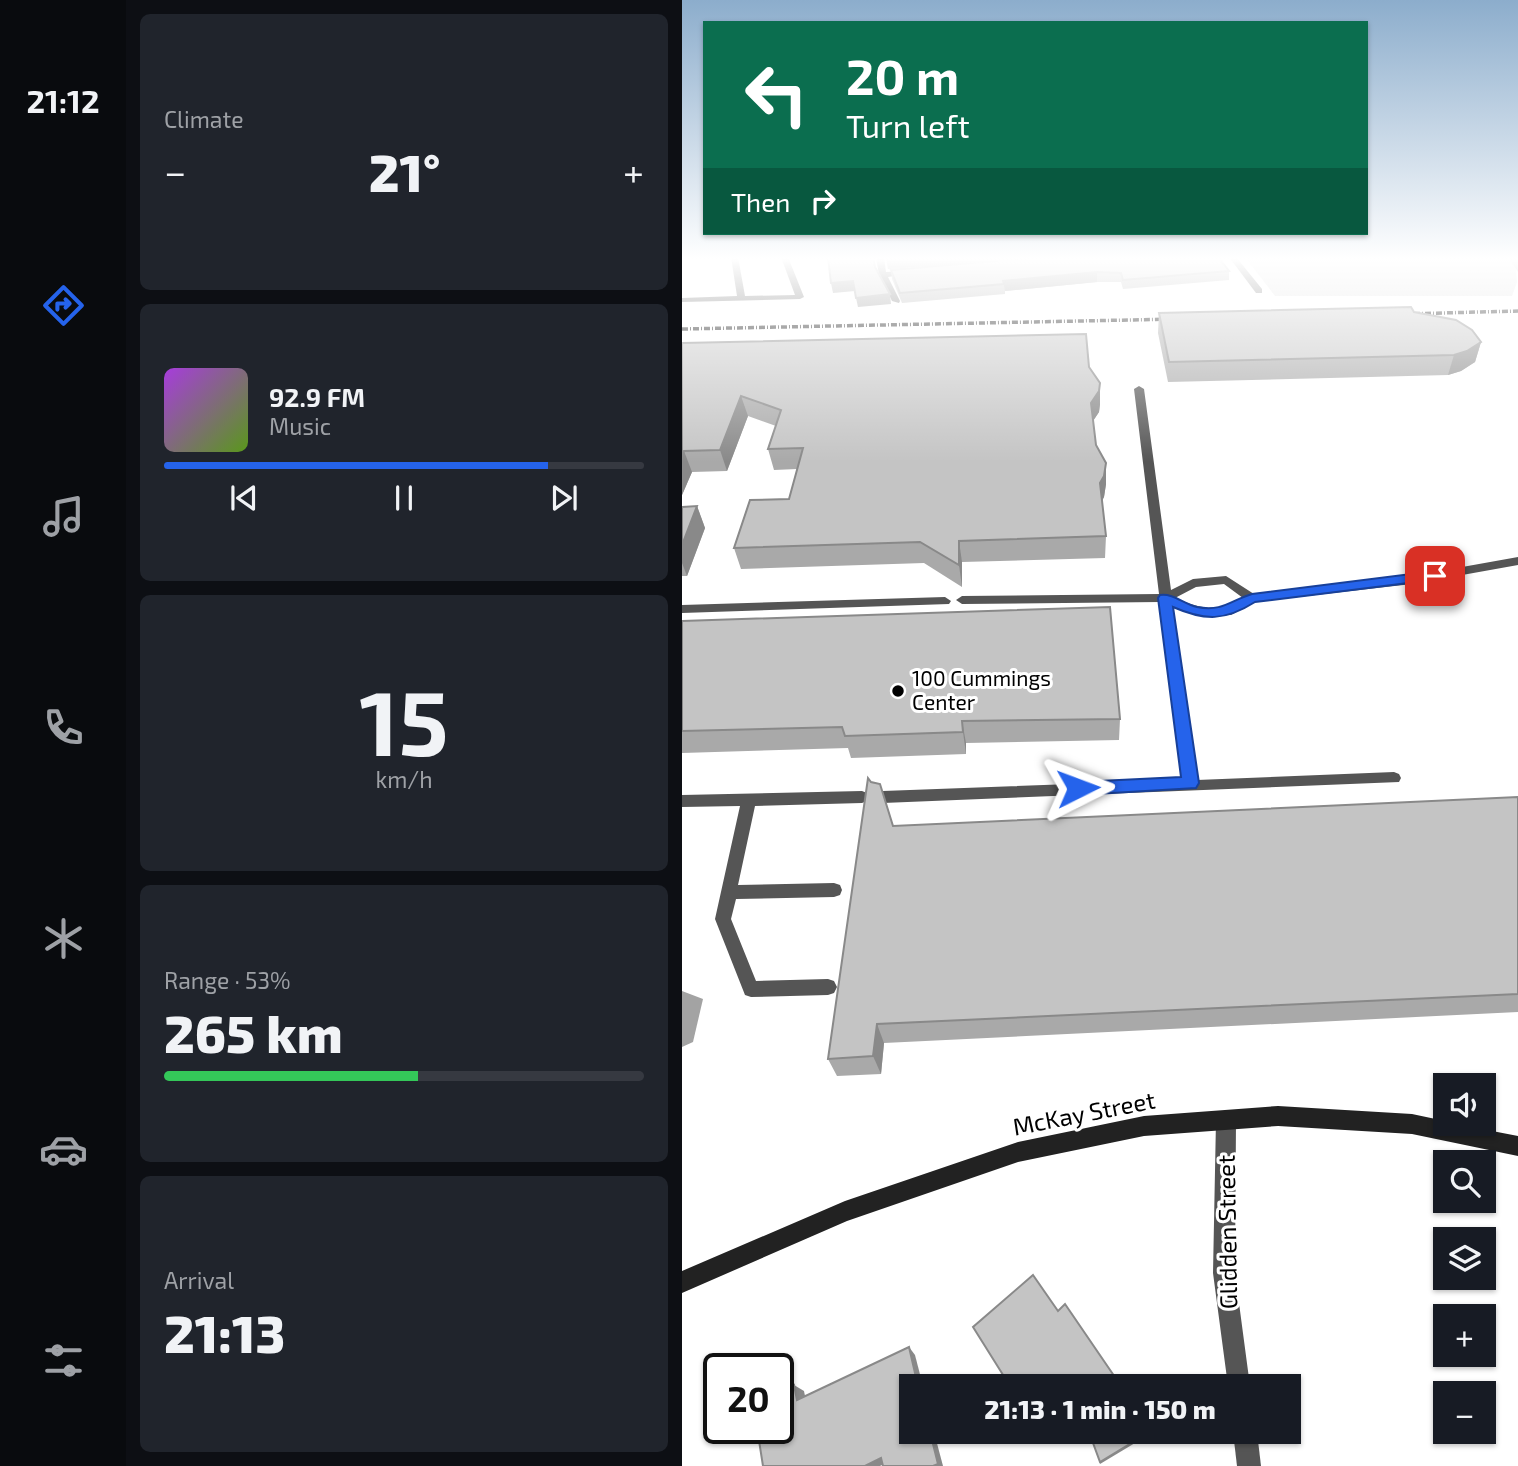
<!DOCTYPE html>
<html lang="en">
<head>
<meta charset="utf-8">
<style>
  body { margin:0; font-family:"Exo 2",sans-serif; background:#20242c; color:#f1f3f6; height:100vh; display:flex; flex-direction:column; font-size:26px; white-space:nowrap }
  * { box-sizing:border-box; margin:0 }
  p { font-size:23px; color:#9ea1a6 }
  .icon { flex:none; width:38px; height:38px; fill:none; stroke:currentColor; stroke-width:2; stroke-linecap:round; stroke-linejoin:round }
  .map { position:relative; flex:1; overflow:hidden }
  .side { display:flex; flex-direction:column; gap:14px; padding:14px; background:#0d0f14; width:556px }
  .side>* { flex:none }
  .guide { position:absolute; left:21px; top:21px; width:665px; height:214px; border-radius:0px; box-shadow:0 2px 5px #0004; background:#0b6e4f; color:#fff; overflow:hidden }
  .tools { position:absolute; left:751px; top:1073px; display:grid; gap:14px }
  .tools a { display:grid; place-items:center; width:63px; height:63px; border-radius:0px; background:#171b24; box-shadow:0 2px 5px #0004; font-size:35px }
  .speed { position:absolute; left:21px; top:1353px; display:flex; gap:14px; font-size:35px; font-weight:700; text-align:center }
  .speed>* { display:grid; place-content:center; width:91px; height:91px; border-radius:50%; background:#171b24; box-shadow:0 2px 5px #0004; line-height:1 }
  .speed .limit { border:4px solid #111; border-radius:10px; background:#fff; color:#111 }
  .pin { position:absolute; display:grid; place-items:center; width:60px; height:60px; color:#fff; margin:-30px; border-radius:14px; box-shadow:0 4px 10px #0006 }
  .me { position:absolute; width:77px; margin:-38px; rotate:87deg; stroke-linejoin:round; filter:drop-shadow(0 0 5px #0008) }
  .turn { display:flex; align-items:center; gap:24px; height:147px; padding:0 28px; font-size:32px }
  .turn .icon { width:91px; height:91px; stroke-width:2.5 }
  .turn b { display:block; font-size:49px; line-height:60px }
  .then { display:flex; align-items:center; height:66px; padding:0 28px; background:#0003; gap:14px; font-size:26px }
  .big { font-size:52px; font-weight:800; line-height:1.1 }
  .side .tile { flex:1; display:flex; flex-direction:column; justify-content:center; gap:10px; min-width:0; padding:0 24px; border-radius:10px; background:#20242c }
  .side .dial { align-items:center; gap:0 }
  .dial b { font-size:91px; line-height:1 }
  .song { display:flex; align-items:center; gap:21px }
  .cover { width:84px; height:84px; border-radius:10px; background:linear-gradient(135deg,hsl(280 70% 55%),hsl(90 70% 35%)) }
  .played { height:7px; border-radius:4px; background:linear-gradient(90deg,#2563eb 80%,#363941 80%) }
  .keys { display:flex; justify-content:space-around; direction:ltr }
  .heat { display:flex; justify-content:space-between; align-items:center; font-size:38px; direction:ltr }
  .charge { height:10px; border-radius:5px; background:linear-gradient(90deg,#34c759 53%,#363941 0) }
  .trip { position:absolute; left:217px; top:1374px; width:402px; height:70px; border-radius:0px; background:#171b24; box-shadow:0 2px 5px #0004; font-weight:800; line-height:70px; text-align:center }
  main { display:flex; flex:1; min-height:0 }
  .tabs { display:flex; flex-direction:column; width:126px; justify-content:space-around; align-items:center; background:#090b0e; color:#9ea1a6 }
  .tabs .icon { width:49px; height:49px }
  .tabs .active { color:#2563eb }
  .tabs b { font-size:32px; color:#f1f3f6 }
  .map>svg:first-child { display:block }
  .green { fill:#dcdcdc }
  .water { fill:#a3a3a3 }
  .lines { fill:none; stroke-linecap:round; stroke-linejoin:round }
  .lane { fill:#555; fill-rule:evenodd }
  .street { fill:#555; fill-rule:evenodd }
  .secondary { fill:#222; fill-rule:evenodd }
  .rail { stroke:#000; stroke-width:3.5; stroke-dasharray:6 2 1 2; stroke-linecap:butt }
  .wall { fill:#a9a9a9 }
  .shaded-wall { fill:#898989 }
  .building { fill:#c4c4c4; stroke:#898989; stroke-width:2 }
  .route { fill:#2563eb; stroke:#184099; stroke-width:2 }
  .poi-dot { fill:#000; stroke:#fff; stroke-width:2.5 }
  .labels { text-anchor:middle; stroke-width:6; stroke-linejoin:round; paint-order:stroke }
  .poi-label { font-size:21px; fill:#000; stroke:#fff; text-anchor:start }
  .near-street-label { font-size:24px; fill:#000; stroke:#fff }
</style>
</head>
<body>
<main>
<nav class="tabs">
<b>21:12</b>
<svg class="icon active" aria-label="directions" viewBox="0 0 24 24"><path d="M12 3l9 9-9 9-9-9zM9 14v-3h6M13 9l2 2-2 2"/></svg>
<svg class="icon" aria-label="music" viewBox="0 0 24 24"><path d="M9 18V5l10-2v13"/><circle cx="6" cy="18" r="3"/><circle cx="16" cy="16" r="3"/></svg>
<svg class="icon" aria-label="phone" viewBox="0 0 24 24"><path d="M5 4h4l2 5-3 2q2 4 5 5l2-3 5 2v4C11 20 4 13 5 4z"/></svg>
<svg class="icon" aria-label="climate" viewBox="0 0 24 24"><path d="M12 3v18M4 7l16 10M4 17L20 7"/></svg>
<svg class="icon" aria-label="car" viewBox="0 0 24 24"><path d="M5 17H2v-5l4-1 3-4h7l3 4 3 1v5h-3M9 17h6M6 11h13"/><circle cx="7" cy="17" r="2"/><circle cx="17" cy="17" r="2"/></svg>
<svg class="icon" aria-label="filters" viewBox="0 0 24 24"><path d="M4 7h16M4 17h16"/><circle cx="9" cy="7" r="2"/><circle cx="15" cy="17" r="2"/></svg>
</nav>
<section class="side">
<div class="tile"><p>Climate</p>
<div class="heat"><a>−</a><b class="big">21°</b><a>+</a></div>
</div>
<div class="tile">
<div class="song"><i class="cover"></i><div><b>92.9 FM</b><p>Music</p></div></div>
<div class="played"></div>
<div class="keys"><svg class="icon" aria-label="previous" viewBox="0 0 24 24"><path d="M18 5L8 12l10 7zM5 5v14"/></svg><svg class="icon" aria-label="pause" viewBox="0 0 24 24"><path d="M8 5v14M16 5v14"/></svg><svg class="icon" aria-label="next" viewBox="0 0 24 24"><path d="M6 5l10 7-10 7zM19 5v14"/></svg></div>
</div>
<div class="tile dial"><b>15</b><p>km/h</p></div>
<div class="tile"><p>Range · 53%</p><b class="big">265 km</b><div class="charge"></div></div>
<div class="tile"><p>Arrival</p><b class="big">21:13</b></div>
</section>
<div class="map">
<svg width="836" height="1466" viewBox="0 0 836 1466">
  <rect width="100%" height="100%" fill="#fff"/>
  <!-- green -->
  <path class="green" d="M 563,257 L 833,257 L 835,282 L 830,296 L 593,296 Z"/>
  <!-- water -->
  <path class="water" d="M 0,991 L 21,999 L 11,1042 L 0,1047 Z"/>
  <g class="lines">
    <!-- lane -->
    <g class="lane">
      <path d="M 49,257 L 56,257 L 63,296 L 113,295 L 99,257 L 106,257 L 122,297 L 118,299 L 0,302 L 0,298 L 55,296 Z"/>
      <path d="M 457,386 L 462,389 L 489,590 L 511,579 L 544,576 L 572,594 L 730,576 L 836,557 L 836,565 L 730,584 L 573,602 L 549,615 L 515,616 L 491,606 L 515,780 L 712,772 L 717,774 L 719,778 L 717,782 L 201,803 L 196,801 L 194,797 L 196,793 L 201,791 L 500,780 L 478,602 L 280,604 L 274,600 L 280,596 L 477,594 L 452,389 ZM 542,584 L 561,598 C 536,613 519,609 493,598 L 514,587 Z"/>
      <path d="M 263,597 L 269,601 L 267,604 L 0,613 L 0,605 Z"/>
      <path d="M 180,791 L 185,793 L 187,797 L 185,801 L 180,803 L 73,806 L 56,885 L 152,883 L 158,885 L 160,890 L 158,895 L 152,897 L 54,899 L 49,919 L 74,981 L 146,979 L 152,981 L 155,987 L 152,993 L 146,995 L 69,997 L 63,995 L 33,919 L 58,806 L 0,807 L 0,795 Z"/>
    </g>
    <!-- street -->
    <g class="street">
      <path d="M 194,257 L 202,257 L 204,272 L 226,271 L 230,273 L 206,277 L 218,301 L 217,303 L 210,301 L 197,275 Z"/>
      <path d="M 547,257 L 554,257 L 580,289 L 580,293 L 574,293 Z"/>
      <path d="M 544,1110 L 551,1113 L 554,1120 L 553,1273 L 568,1386 L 546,1386 L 531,1273 L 534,1120 L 537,1113 Z"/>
      <path d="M 551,1432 L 575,1432 L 579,1466 L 555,1466 Z"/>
    </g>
    <!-- secondary -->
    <path class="secondary" d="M 596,1106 L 730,1114 L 763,1121 L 763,1124 L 774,1124 L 836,1136 L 836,1156 L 730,1134 L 596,1126 L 462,1136 L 336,1162 L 165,1221 L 0,1293 L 0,1271 L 163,1201 L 336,1142 L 462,1116 Z"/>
    <!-- rail -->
    <g class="rail">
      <path d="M 721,314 L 836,311"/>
      <path d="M 0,329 L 497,319"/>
    </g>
  </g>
  <!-- wall -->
  <g class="wall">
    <path d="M 204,257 L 536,257 L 547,271 L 547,280 L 441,289 L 439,282 L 415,282 L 323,291 L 323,294 L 220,303 L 210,279 L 209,270 L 332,259 L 206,269 Z"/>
    <path d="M 826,257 L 836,257 L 836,272 Z"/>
    <path d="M 732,312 L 799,342 L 793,362 L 779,371 L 766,375 L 486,382 L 476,333 L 477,313 Z"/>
    <path d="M 0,343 L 407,367 L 418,404 L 417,412 L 411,421 L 414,445 L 424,463 L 424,484 L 422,497 L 420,501 L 424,536 L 423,558 L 280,562 L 280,587 L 242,563 L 59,569 L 52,548 L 107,499 L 115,469 L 92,470 L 86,449 L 94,426 L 66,416 L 45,471 L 10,472 L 0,495 Z"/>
    <path d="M 15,506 L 23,528 L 5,576 L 0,576 L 0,507 Z"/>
    <path d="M 0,621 L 438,719 L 437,740 L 284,743 L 284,754 L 169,758 L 166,748 L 0,753 Z"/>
    <path d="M 836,797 L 836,1012 L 202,1043 L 199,1074 L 155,1076 L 146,1059 L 211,826 Z"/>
  </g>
  <!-- shaded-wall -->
  <g class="shaded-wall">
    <path d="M 244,257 L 361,257 L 206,269 L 205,260 Z"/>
    <path d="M 415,272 L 415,282 L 323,291 L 321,281 Z"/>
    <path d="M 171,281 L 173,291 L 151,293 L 149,283 Z"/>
    <path d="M 208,294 L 209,304 L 176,307 L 174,298 Z"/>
    <path d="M 799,342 L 793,362 L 779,371 L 766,375 L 772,355 Z"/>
    <path d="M 418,383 L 418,404 L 417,412 L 409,424 L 409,403 Z"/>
    <path d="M 59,396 L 66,416 L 45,471 L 38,450 Z"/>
    <path d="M 2,451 L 10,472 L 0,495 L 0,456 Z"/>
    <path d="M 424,463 L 424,484 L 422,497 L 418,504 L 418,483 Z"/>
    <path d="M 15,506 L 23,528 L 5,576 L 0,563 L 0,545 Z"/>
    <path d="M 277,541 L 280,562 L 280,587 L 277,565 Z"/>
    <path d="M 280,721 L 284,743 L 284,754 L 281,732 Z"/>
    <path d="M 195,1024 L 202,1043 L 199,1074 L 191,1056 Z"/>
    <path d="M 227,1347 L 233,1355 L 241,1386 L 236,1386 Z"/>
    <path d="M 112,1385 L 122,1391 L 125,1406 L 115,1400 Z"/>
    <path d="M 248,1432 L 252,1432 L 261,1466 L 251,1466 Z"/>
    <path d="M 367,1432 L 371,1432 L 361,1441 L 360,1438 Z"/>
    <path d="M 464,1434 L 463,1437 L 418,1464 L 418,1462 Z"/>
    <path d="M 199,1458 L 206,1462 L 198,1466 L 183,1466 Z"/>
  </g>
  <!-- building -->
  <g class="building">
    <path d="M 146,257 L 191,257 L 193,267 L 208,294 L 174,298 L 171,281 L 149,283 Z"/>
    <path d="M 204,257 L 244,257 L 205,260 Z"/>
    <path d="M 359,257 L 536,257 L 547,271 L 441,280 L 439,273 L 415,272 L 321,281 L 322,284 L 218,293 L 209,270 Z"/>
    <path d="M 729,307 L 732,312 L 774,320 L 790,330 L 799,342 L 785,351 L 772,355 L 487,362 L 477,313 Z"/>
    <path d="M 404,334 L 407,367 L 418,383 L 417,391 L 409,403 L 414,445 L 424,463 L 422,476 L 418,483 L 424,536 L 277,541 L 277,565 L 238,542 L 52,548 L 68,500 L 107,499 L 121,448 L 86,449 L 99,410 L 59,396 L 38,450 L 2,451 L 0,456 L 0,343 Z"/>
    <path d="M 15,506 L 0,545 L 0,507 Z"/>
    <path d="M 428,607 L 438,719 L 280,721 L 281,732 L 163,736 L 160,727 L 0,731 L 0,621 Z"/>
    <path d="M 186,778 L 189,782 L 198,784 L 211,826 L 836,797 L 836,994 L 195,1024 L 191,1056 L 146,1059 Z"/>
    <path d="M 351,1275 L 376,1311 L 383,1304 L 439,1386 L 328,1386 L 291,1327 Z"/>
    <path d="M 227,1347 L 236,1386 L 229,1386 L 229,1432 L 248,1432 L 256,1464 L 251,1466 L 201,1466 L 199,1458 L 183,1466 L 81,1466 L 75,1428 L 96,1428 L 96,1392 L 112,1385 L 115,1400 Z"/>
    <path d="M 356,1432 L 367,1432 L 360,1438 Z"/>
    <path d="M 407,1432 L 463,1432 L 464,1434 L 418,1462 Z"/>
  </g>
  <!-- sky -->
  <linearGradient id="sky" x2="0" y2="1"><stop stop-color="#8cadcc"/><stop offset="0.56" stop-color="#fff"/><stop offset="1" stop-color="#fff" stop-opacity="0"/></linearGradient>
  <rect width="836" height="462" fill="url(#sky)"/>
  <!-- route -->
  <path class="route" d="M 753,571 L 760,576 L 758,579 L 573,602 C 543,621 523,621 491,607 L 517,783 L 514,788 L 396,795 L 390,793 L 388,788 L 390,784 L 396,782 L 499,777 L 476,598 L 478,595 C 491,593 502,604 515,607 C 541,612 549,600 570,594 Z"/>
  <!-- markers -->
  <circle class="poi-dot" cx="216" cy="691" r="7"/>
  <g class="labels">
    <!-- poi labels -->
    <g class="poi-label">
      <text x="230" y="686">100 Cummings<tspan x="230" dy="24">Center</tspan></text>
    </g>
    <!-- near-street labels -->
    <g class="near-street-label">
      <text transform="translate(402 1114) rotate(-11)" y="8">McKay Street</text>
      <text transform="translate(546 1232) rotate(-91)" y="8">Glidden Street</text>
    </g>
  </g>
</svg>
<div class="tools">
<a><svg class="icon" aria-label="sound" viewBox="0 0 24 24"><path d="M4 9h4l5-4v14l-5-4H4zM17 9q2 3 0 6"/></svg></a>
<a><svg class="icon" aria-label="search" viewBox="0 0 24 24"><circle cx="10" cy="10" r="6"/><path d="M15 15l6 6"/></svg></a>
<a><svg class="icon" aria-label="layers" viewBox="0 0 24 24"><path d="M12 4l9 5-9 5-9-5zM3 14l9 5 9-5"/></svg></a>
<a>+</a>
<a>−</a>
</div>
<div class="speed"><div class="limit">20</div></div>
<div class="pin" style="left:753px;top:576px;background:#d93025"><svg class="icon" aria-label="arrive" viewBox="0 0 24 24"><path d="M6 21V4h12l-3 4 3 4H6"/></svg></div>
<svg class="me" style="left:396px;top:788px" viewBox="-20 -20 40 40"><path d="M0-17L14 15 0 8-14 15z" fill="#2563eb" stroke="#fff" stroke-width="4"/></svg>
<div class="trip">21:13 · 1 min · 150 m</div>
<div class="guide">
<div class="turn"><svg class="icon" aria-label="left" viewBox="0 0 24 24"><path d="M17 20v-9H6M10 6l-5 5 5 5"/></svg><div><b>20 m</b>Turn left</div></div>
<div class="then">Then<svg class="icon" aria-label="right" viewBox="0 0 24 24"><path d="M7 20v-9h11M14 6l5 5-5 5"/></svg></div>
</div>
</div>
</main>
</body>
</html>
